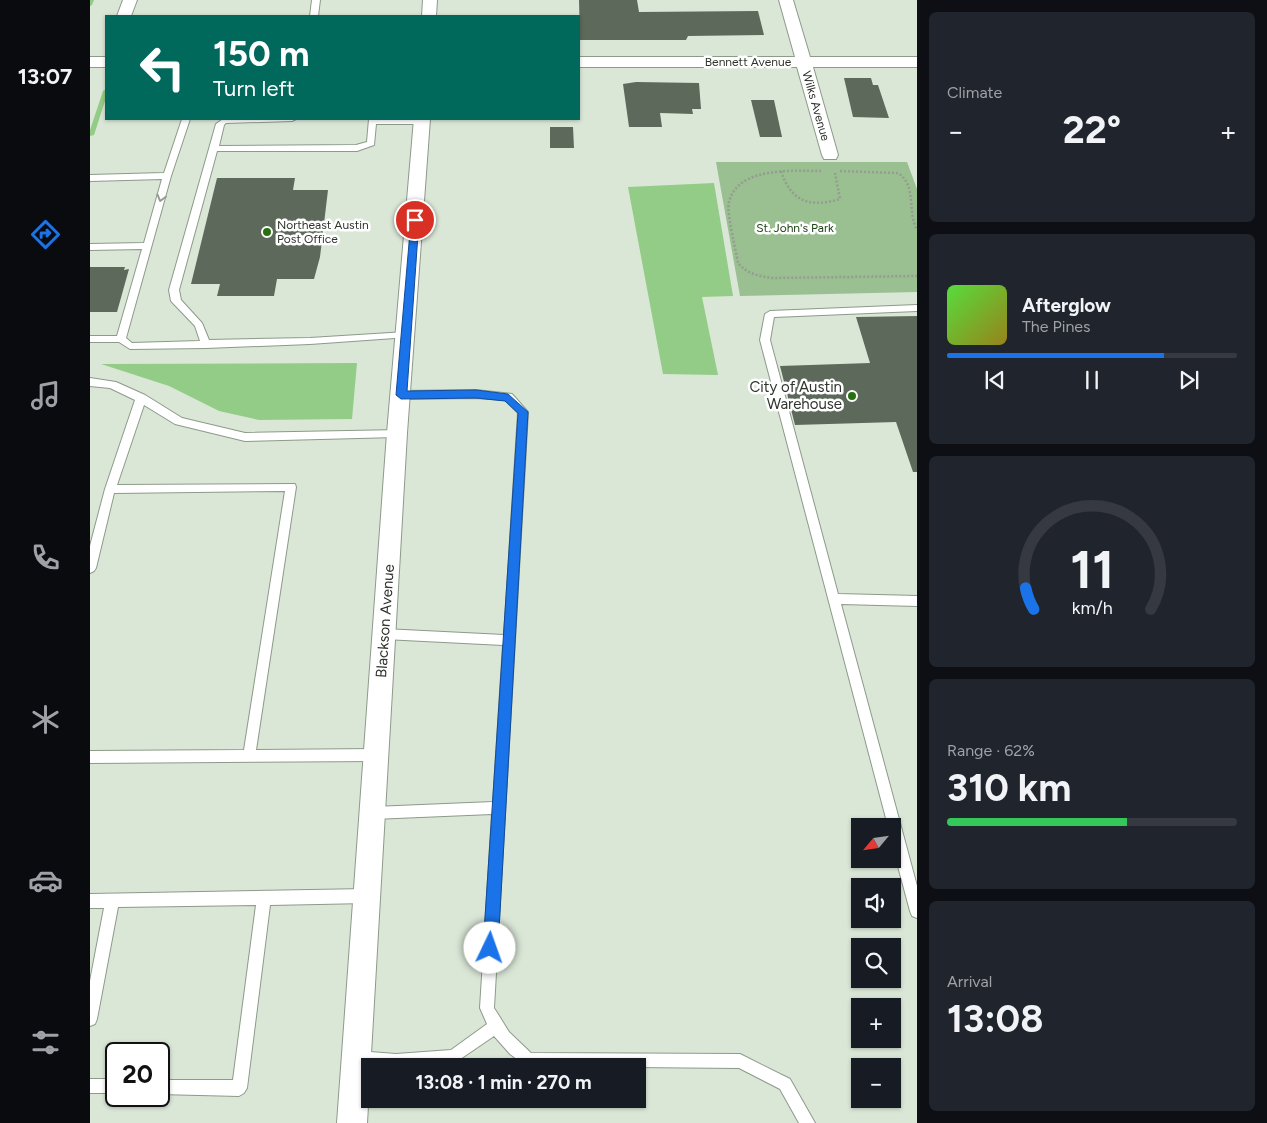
<!DOCTYPE html>
<html lang="en">
<head>
<meta charset="utf-8">
<style>
  body { margin:0; font-family:Figtree,sans-serif; background:#20242c; color:#f1f3f6; height:100vh; display:flex; flex-direction:column; font-size:19px; white-space:nowrap }
  * { box-sizing:border-box; margin:0 }
  p { font-size:16px; color:#9ea1a6 }
  .icon { flex:none; width:28px; height:28px; fill:none; stroke:currentColor; stroke-width:2; stroke-linecap:round; stroke-linejoin:round }
  .map { position:relative; flex:1; overflow:hidden }
  .side { display:flex; flex-direction:column; gap:12px; padding:12px; background:#0d0f14; width:350px }
  .side>* { flex:none }
  .banner { position:absolute; left:15px; top:15px; width:475px; height:105px; border-radius:0px; box-shadow:0 1px 4px #0004; background:#00695c; color:#fff; overflow:hidden }
  .needle { width:32px; rotate:241deg }
  .tools { position:absolute; left:761px; top:818px; display:grid; gap:10px }
  .tools a { display:grid; place-items:center; width:50px; height:50px; border-radius:0px; background:#171b24; box-shadow:0 1px 4px #0004; font-size:25px }
  .speed { position:absolute; left:15px; top:1042px; display:flex; gap:10px; font-size:25px; font-weight:700; text-align:center }
  .speed>* { display:grid; place-content:center; width:65px; height:65px; border-radius:50%; background:#171b24; box-shadow:0 1px 4px #0004; line-height:1 }
  .speed .limit { border:2px solid #111; border-radius:8px; background:#fff; color:#111 }
  .pin { position:absolute; display:grid; place-items:center; width:42px; height:42px; color:#fff; margin:-21px; border:2px solid #fff; border-radius:50%; box-shadow:0 1px 5px #0007 }
  .me { position:absolute; width:55px; margin:-28px; rotate:3deg; stroke-linejoin:round; filter:drop-shadow(0 0 4px #0008) }
  .turn { display:flex; align-items:center; gap:18px; height:105px; padding:0 25px; font-size:22px }
  .turn .icon { width:65px; height:65px; stroke-width:2.5 }
  .turn b { display:block; font-size:35px; line-height:42px }
  .big { font-size:38px; font-weight:700; line-height:1.1 }
  .side .card { flex:1; display:flex; flex-direction:column; justify-content:center; gap:8px; min-width:0; padding:0 18px; border-radius:8px; background:#20242c }
  .side .dial { align-items:center; gap:0 }
  .dial svg { height:130px; overflow:visible; fill:none; stroke:#363941; stroke-width:7; stroke-linecap:round; text-anchor:middle }
  .dial text { fill:#f1f3f6; stroke:none }
  .song { display:flex; align-items:center; gap:15px }
  .cover { width:60px; height:60px; border-radius:8px; background:linear-gradient(135deg,hsl(110 70% 55%),hsl(50 70% 35%)) }
  .played { height:5px; border-radius:2px; background:linear-gradient(90deg,#1a73e8 75%,#363941 75%) }
  .keys { display:flex; justify-content:space-around; direction:ltr }
  .heat { display:flex; justify-content:space-between; align-items:center; font-size:28px; direction:ltr }
  .charge { height:8px; border-radius:4px; background:linear-gradient(90deg,#34c759 62%,#363941 0) }
  .trip { position:absolute; left:271px; top:1058px; width:285px; height:50px; border-radius:0px; background:#171b24; box-shadow:0 1px 4px #0004; font-weight:700; line-height:50px; text-align:center }
  main { display:flex; flex:1; min-height:0 }
  .menu { display:flex; flex-direction:column; width:90px; justify-content:space-around; align-items:center; background:#090b0e; color:#9ea1a6 }
  .menu .icon { width:35px; height:35px }
  .menu .active { color:#1a73e8 }
  .menu b { font-size:22px; color:#f1f3f6 }
  .map>svg:first-child { display:block }
  .green { fill:#9abf91 }
  .water { fill:#93cc86 }
  .lines { fill:none; stroke-linecap:round; stroke-linejoin:round }
  .stream { fill:#93cc86; fill-rule:evenodd }
  .building { fill:#5d695a }
  .service-casing { stroke:#8d9a8a; stroke-width:2 }
  .minor-casing { stroke:#8d9a8a; stroke-width:2 }
  .path { stroke:#939d90; stroke-width:2.5; stroke-dasharray:2 2; stroke-linecap:butt }
  .service { fill:#fff; fill-rule:evenodd }
  .minor { fill:#fff; fill-rule:evenodd }
  .oneway { stroke:#979a96 }
  .route { fill:#1a73e8; stroke:#114b97 }
  .poi-dot { fill:#277010; stroke:#fff; stroke-width:2 }
  .labels { text-anchor:middle; stroke-width:5; stroke-linejoin:round; paint-order:stroke }
  .far-street-label { font-size:12px; fill:#2f342d; stroke:#fff }
  .far-poi-label { font-size:12px; fill:#2f342d; stroke:#fff; text-anchor:start }
  .far-park-label { font-size:12px; fill:#1d4314; stroke:#fff }
  .poi-label { font-size:15px; fill:#2f342d; stroke:#fff; text-anchor:end }
  .street-label { font-size:15px; fill:#2f342d; stroke:#fff }
</style>
</head>
<body>
<main>
<nav class="menu">
<b>13:07</b>
<svg class="icon active" aria-label="directions" viewBox="0 0 24 24"><path d="M12 3l9 9-9 9-9-9zM9 14v-3h6M13 9l2 2-2 2"/></svg>
<svg class="icon" aria-label="music" viewBox="0 0 24 24"><path d="M9 18V5l10-2v13"/><circle cx="6" cy="18" r="3"/><circle cx="16" cy="16" r="3"/></svg>
<svg class="icon" aria-label="phone" viewBox="0 0 24 24"><path d="M5 4h4l2 5-3 2q2 4 5 5l2-3 5 2v4C11 20 4 13 5 4z"/></svg>
<svg class="icon" aria-label="climate" viewBox="0 0 24 24"><path d="M12 3v18M4 7l16 10M4 17L20 7"/></svg>
<svg class="icon" aria-label="car" viewBox="0 0 24 24"><path d="M5 17H2v-5l4-1 3-4h7l3 4 3 1v5h-3M9 17h6M6 11h13"/><circle cx="7" cy="17" r="2"/><circle cx="17" cy="17" r="2"/></svg>
<svg class="icon" aria-label="filters" viewBox="0 0 24 24"><path d="M4 7h16M4 17h16"/><circle cx="9" cy="7" r="2"/><circle cx="15" cy="17" r="2"/></svg>
</nav>
<div class="map">
<svg width="827" height="1123" viewBox="0 0 827 1123">
  <rect width="100%" height="100%" fill="#dae7d7"/>
  <!-- green -->
  <path class="green" d="M 626,162 L 817,162 L 827,189 L 827,292 L 650,296 Z"/>
  <!-- water -->
  <g class="water">
    <path d="M 624,183 L 643,296 L 612,297 L 628,375 L 573,374 L 538,187 Z"/>
    <path d="M 267,363 L 262,419 L 169,420 L 129,411 L 79,386 L 11,364 Z"/>
  </g>
  <g class="lines">
    <!-- stream -->
    <g class="stream">
      <path d="M 0,0 L 4,0 L 2,5 L 0,6 Z"/>
      <path d="M 16,89 L 16,98 L 4,135 L 0,136 L 0,130 L 13,91 Z"/>
    </g>
  </g>
  <!-- building -->
  <g class="building">
    <path d="M 489,0 L 547,0 L 549,12 L 668,11 L 674,35 L 598,36 L 596,40 L 490,40 Z"/>
    <path d="M 754,78 L 781,78 L 783,85 L 788,85 L 799,118 L 763,117 Z"/>
    <path d="M 546,82 L 609,83 L 611,109 L 602,109 L 603,114 L 570,113 L 572,127 L 539,127 L 533,84 Z"/>
    <path d="M 661,100 L 684,100 L 692,137 L 670,137 Z"/>
    <path d="M 460,127 L 483,127 L 484,148 L 460,148 Z"/>
    <path d="M 127,178 L 205,178 L 203,190 L 238,190 L 230,257 L 224,279 L 187,279 L 184,296 L 127,296 L 130,284 L 101,284 Z"/>
    <path d="M 0,267 L 35,267 L 34,270 L 39,269 L 27,312 L 0,312 Z"/>
    <path d="M 827,316 L 827,472 L 823,472 L 806,422 L 705,425 L 690,366 L 780,363 L 766,317 Z"/>
  </g>
  <g class="lines">
    <defs>
      <g id="service">
        <path d="M 222,0 L 230,0 L 228,16 L 220,16 Z"/>
        <path d="M 92,119 L 100,119 L 81,176 L 36,338 L 42,343 L 110,341 L 105,326 L 81,301 L 79,290 L 126,124 L 133,119 L 206,119 L 202,121 L 136,123 L 134,125 L 129,146 L 266,145 L 277,142 L 279,119 L 332,120 L 336,122 L 332,124 L 286,124 L 284,145 L 267,151 L 127,151 L 89,290 L 91,300 L 112,323 L 119,340 L 220,338 L 316,332 L 321,335 L 319,337 L 220,344 L 116,348 L 40,349 L 29,342 L 0,342 L 0,336 L 27,336 L 52,249 L 0,250 L 0,244 L 54,243 L 72,179 L 0,181 L 0,175 L 74,173 Z"/>
        <path d="M 827,305 L 827,311 L 684,317 L 680,340 L 748,594 L 827,596 L 827,606 L 751,604 L 827,886 L 827,918 L 822,916 L 820,911 L 802,844 L 802,826 L 798,826 L 670,340 L 675,314 L 680,311 Z"/>
        <path d="M 0,378 L 26,382 L 55,395 L 92,418 L 155,433 L 311,430 L 312,433 L 311,436 L 307,437 L 155,441 L 85,424 L 54,405 L 27,485 L 205,484 L 206,487 L 166,750 L 287,749 L 291,751 L 293,755 L 291,759 L 287,761 L 0,763 L 0,751 L 154,750 L 195,491 L 24,493 L 6,568 L 4,571 L 0,573 L 0,546 L 15,489 L 45,400 L 20,388 L 0,386 Z"/>
        <path d="M 386,390 L 422,394 L 438,412 L 404,1008 L 406,1011 L 419,1032 L 441,1053 L 650,1054 L 700,1079 L 725,1123 L 709,1123 L 690,1089 L 649,1068 L 436,1066 L 420,1054 L 404,1036 L 363,1064 L 280,1066 L 262,1063 L 260,1058 L 262,1053 L 267,1051 L 306,1054 L 361,1050 L 397,1024 L 390,1008 L 402,814 L 283,819 L 278,817 L 276,813 L 278,809 L 283,807 L 403,802 L 413,645 L 294,639 L 290,638 L 288,634 L 290,630 L 294,629 L 414,635 L 428,413 L 415,400 L 386,398 L 311,399 L 306,395 L 311,391 Z"/>
        <path d="M 277,889 L 282,891 L 284,896 L 282,901 L 277,903 L 180,905 L 157,1088 L 154,1093 L 149,1096 L 69,1094 L 69,1080 L 143,1080 L 166,905 L 28,907 L 7,1019 L 5,1024 L 0,1026 L 0,981 L 14,908 L 0,908 L 0,894 Z"/>
        <rect x="0" y="1079" width="26" height="14"/>
      </g>
      <g id="minor">
        <path d="M 33,0 L 47,0 L 41,16 L 27,16 Z"/>
        <path d="M 333,0 L 347,0 L 346,16 L 332,16 Z"/>
        <path d="M 689,0 L 703,0 L 720,57 L 827,57 L 827,67 L 723,67 L 748,155 L 746,159 L 734,159 L 732,155 L 707,67 L 489,67 L 489,57 L 705,57 Z"/>
        <rect x="0" y="57" width="16" height="10"/>
        <path d="M 324,119 L 340,119 L 317,433 L 277,1123 L 247,1123 L 297,433 Z"/>
      </g>
    </defs>
    <!-- service casing -->
    <use href="#service" class="service-casing"/>
    <!-- minor casing -->
    <use href="#minor" class="minor-casing"/>
    <!-- path -->
    <g class="path">
      <path d="M 691,171 C 701,202 720,208 750,199 L 745,173"/>
      <path d="M 731,171 C 703,171 648,166 639,202 C 636,211 646,251 648,263 C 657,274 669,276 682,278 L 827,276"/>
      <path d="M 750,171 L 808,173 C 827,185 817,212 827,230"/>
    </g>
    <!-- service -->
    <use href="#service" class="service"/>
    <!-- minor -->
    <use href="#minor" class="minor"/>
  </g>
  <!-- one-way arrows -->
  <defs><path id="oneway-chevron" d="M-2-3.5L2.5 0L-2 3.5" fill="none" stroke-width="1.6" stroke-linecap="round" stroke-linejoin="round" transform="scale(1.25)"/></defs>
  <use class="oneway" href="#oneway-chevron" transform="translate(71 198) rotate(105)"/>
  <!-- route -->
  <path class="route" d="M 325,217 L 329,220 L 317,391 L 386,390 L 418,394 L 438,412 L 408,948 L 406,953 L 400,955 L 395,953 L 393,948 L 428,413 L 415,401 L 386,398 L 311,399 L 306,395 L 321,220 Z"/>
  <!-- markers -->
  <g class="poi-dot">
    <circle cx="177" cy="232" r="5"/>
    <circle cx="762" cy="396" r="5"/>
  </g>
  <g class="labels">
    <!-- far-street labels -->
    <g class="far-street-label">
      <text x="658" y="66">Bennett Avenue</text>
      <text transform="translate(726 106) rotate(74)" y="4">Wilks Avenue</text>
    </g>
    <!-- far-poi labels -->
    <g class="far-poi-label">
      <text x="187" y="229">Northeast Austin<tspan x="187" dy="14">Post Office</tspan></text>
    </g>
    <!-- far-park labels -->
    <g class="far-park-label">
      <text x="705" y="232">St. John's Park</text>
    </g>
    <!-- poi labels -->
    <g class="poi-label">
      <text x="752" y="392">City of Austin<tspan x="752" dy="17">Warehouse</tspan></text>
    </g>
    <!-- street labels -->
    <g class="street-label">
      <text transform="translate(295 621) rotate(-86)" y="5">Blackson Avenue</text>
    </g>
  </g>
</svg>
<div class="tools">
<a><svg class="needle" viewBox="-14 -14 28 28"><path d="M0-13l5 13h-10z" fill="#e53935"/><path d="M0 13l5-13h-10z" fill="#9ea1a6"/></svg></a>
<a><svg class="icon" aria-label="sound" viewBox="0 0 24 24"><path d="M4 9h4l5-4v14l-5-4H4zM17 9q2 3 0 6"/></svg></a>
<a><svg class="icon" aria-label="search" viewBox="0 0 24 24"><circle cx="10" cy="10" r="6"/><path d="M15 15l6 6"/></svg></a>
<a>+</a>
<a>−</a>
</div>
<div class="speed"><div class="limit">20</div></div>
<div class="pin" style="left:325px;top:220px;background:#d93025"><svg class="icon" aria-label="arrive" viewBox="0 0 24 24"><path d="M6 21V4h12l-3 4 3 4H6"/></svg></div>
<svg class="me" style="left:400px;top:948px" viewBox="-20 -20 40 40"><circle r="19" fill="#fff"/><path d="M0-13L10 11 0 6-10 11z" fill="#1a73e8"/></svg>
<div class="trip">13:08 · 1 min · 270 m</div>
<div class="banner">
<div class="turn"><svg class="icon" aria-label="left" viewBox="0 0 24 24"><path d="M17 20v-9H6M10 6l-5 5 5 5"/></svg><div><b>150 m</b>Turn left</div></div>
</div>
</div>
<section class="side">
<div class="card"><p>Climate</p>
<div class="heat"><a>−</a><b class="big">22°</b><a>+</a></div>
</div>
<div class="card">
<div class="song"><i class="cover"></i><div><b>Afterglow</b><p>The Pines</p></div></div>
<div class="played"></div>
<div class="keys"><svg class="icon" aria-label="previous" viewBox="0 0 24 24"><path d="M18 5L8 12l10 7zM5 5v14"/></svg><svg class="icon" aria-label="pause" viewBox="0 0 24 24"><path d="M8 5v14M16 5v14"/></svg><svg class="icon" aria-label="next" viewBox="0 0 24 24"><path d="M6 5l10 7-10 7zM19 5v14"/></svg></div>
</div>
<div class="card dial"><svg viewBox="0 0 100 80">
<path d="M14 69A42 42 0 1 1 86 69"/>
<path d="M14 69A42 42 0 0 1 9 56" stroke="#1a73e8"/>
<text x="50" y="56" font-size="32" font-weight="700">11</text>
<text x="50" y="72" font-size="11">km/h</text>
</svg></div>
<div class="card"><p>Range · 62%</p><b class="big">310 km</b><div class="charge"></div></div>
<div class="card"><p>Arrival</p><b class="big">13:08</b></div>
</section>
</main>
</body>
</html>
